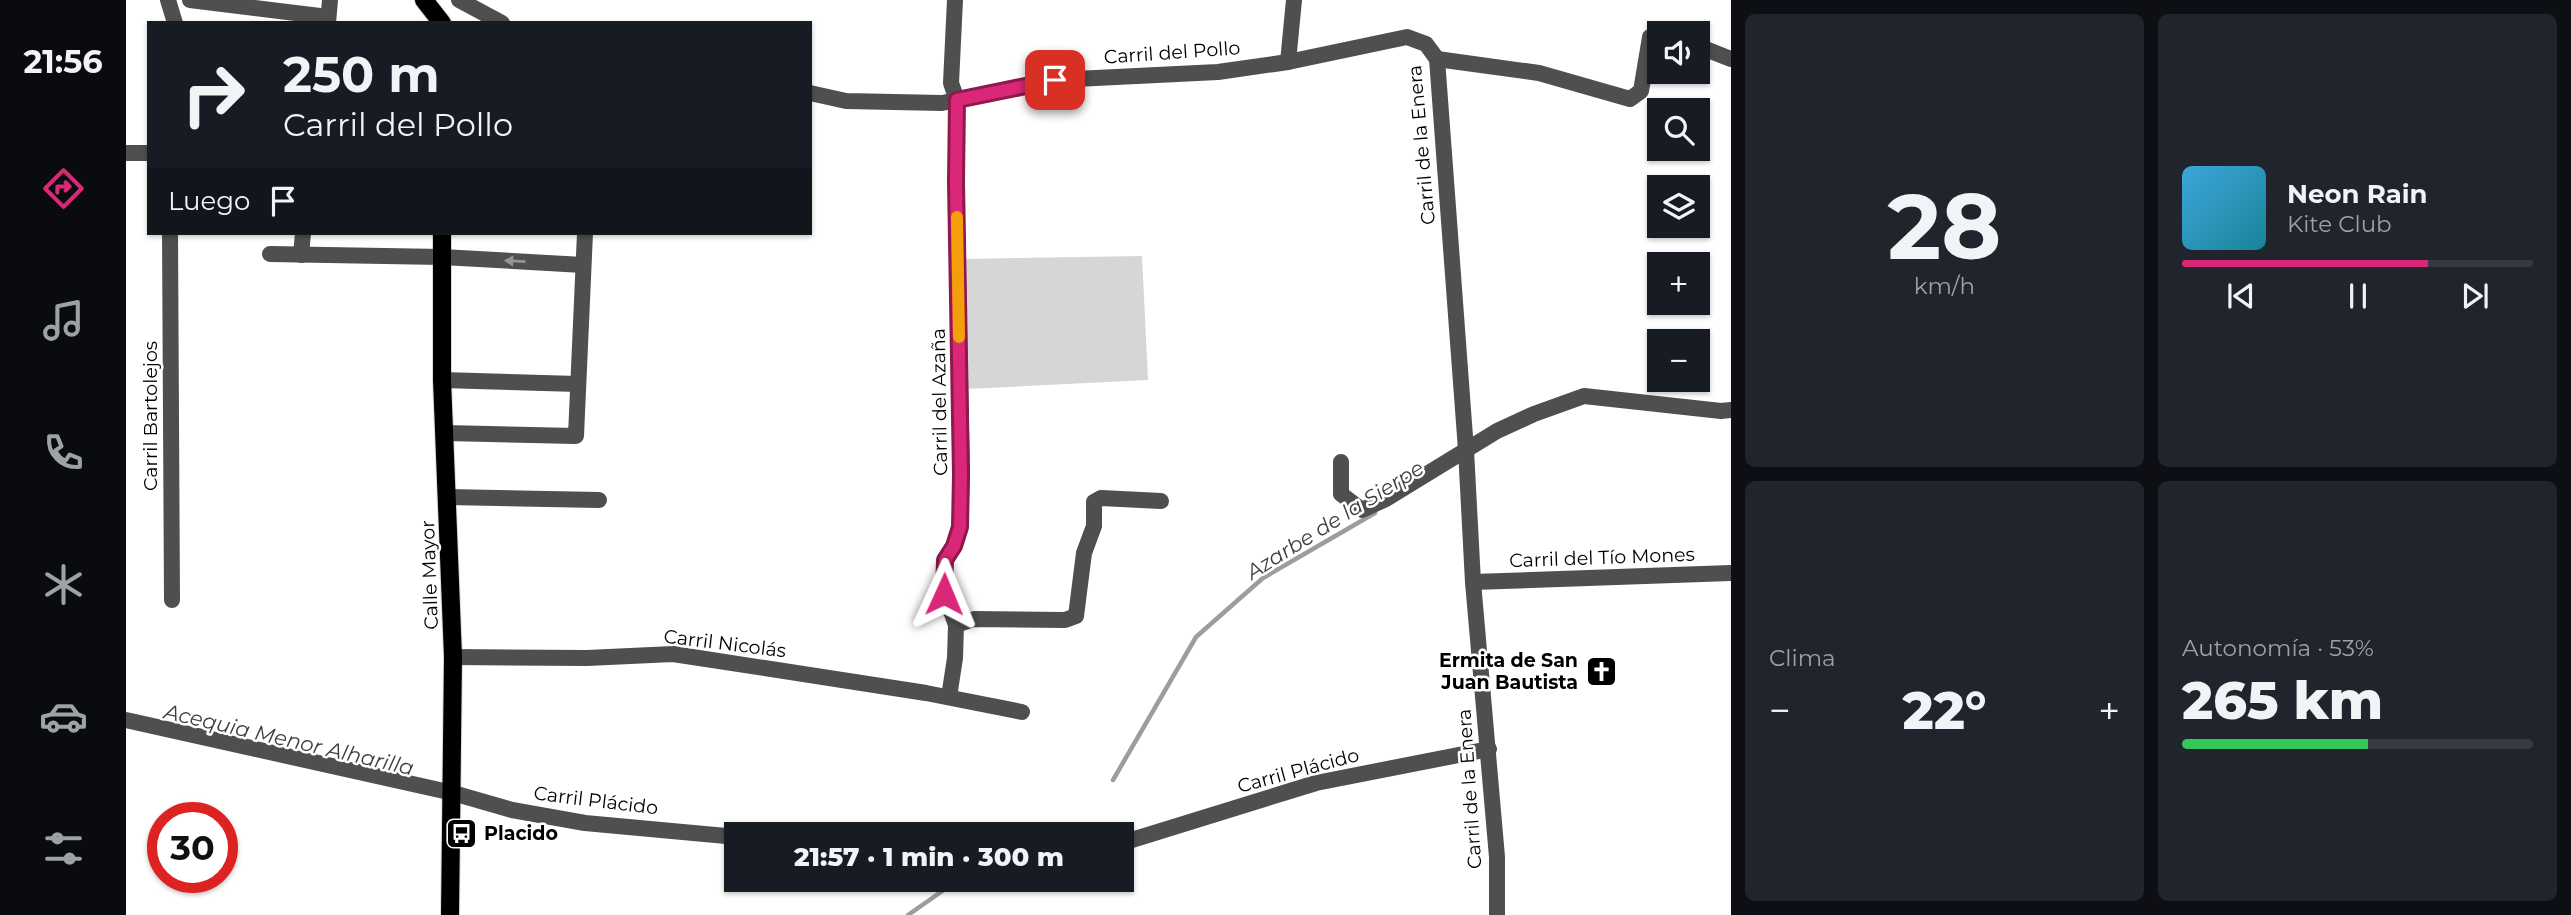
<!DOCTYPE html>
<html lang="es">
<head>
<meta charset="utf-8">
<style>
  body { margin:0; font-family:Montserrat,sans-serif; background:#20242c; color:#f1f3f6; height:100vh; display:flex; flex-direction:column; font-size:26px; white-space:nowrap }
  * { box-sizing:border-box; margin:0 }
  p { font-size:23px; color:#9ea1a6 }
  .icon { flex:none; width:38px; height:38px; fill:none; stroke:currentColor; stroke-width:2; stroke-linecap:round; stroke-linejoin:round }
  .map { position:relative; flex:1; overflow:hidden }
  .panel { display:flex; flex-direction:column; gap:14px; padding:14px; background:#0d0f14; width:840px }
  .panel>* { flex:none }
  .guide { position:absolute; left:21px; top:21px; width:665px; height:214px; border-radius:0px; box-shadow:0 2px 5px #0004; background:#171b24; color:#f1f3f6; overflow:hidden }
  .tools { position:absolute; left:1521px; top:21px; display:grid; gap:14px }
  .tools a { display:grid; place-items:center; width:63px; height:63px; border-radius:0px; background:#171b24; box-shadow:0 2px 5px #0004; font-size:35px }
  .speed { position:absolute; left:21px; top:802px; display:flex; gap:14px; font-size:35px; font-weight:700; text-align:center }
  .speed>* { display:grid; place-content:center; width:91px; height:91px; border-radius:50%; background:#171b24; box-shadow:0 2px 5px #0004; line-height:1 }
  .speed .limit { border:10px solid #d22; background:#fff; color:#111 }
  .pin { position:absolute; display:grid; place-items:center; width:60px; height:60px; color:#fff; margin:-30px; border-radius:14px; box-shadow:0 4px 10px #0006 }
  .me { position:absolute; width:77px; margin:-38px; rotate:1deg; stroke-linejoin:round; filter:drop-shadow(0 0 5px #0008) }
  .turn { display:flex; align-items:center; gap:24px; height:147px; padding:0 21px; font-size:32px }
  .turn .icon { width:91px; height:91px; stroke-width:2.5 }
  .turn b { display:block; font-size:49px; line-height:60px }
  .then { display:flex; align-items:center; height:66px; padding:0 21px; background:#0003; gap:14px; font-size:26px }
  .big { font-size:52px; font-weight:800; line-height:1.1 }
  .panel .tile { flex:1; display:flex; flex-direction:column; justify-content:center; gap:10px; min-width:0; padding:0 24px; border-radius:10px; background:#20242c }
  .panel .dial { align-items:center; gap:0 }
  .dial b { font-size:91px; line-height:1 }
  .song { display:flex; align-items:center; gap:21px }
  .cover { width:84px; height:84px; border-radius:10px; background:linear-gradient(135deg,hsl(200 70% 55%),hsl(190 70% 35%)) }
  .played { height:7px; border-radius:4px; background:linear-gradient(90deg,#db2777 70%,#363941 70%) }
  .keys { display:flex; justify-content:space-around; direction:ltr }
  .heat { display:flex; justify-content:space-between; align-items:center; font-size:38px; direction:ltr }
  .charge { height:10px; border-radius:5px; background:linear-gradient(90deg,#34c759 53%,#363941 0) }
  .panel .tiles { flex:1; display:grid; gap:14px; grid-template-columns:repeat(2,1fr) }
  .trip { position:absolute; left:598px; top:822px; width:410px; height:70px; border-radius:0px; background:#171b24; box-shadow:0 2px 5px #0004; font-weight:800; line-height:70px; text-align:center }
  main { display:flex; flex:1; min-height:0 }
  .dock { display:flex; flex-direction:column; width:126px; justify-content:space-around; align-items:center; background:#090b0e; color:#9ea1a6 }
  .dock .icon { width:49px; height:49px }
  .dock .selected { color:#db2777 }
  .dock b { font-size:32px; color:#f1f3f6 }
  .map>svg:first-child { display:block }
  .park { fill:#d6d6d6 }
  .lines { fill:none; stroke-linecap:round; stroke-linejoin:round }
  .stream { stroke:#9d9d9d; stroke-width:4.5 }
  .major-casing { stroke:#dbdbdb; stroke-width:20 }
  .minor { stroke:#4f4f4f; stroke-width:16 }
  .major { stroke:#000; stroke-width:18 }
  .oneway { fill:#959595 }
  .route-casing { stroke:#8e194d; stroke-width:18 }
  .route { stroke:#db2777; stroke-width:12 }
  .slow { stroke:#f59e0b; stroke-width:12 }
  .labels { text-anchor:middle; stroke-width:5; stroke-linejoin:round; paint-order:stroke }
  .street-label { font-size:19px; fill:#000; stroke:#fff }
  .poi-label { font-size:19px; font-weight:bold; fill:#000; stroke:#fff; text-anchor:end }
  .water-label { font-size:21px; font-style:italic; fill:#3e3e3e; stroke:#fff }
</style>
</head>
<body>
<main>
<nav class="dock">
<b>21:56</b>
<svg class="icon selected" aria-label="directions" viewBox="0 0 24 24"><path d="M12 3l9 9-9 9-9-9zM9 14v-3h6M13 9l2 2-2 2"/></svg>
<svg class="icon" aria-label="music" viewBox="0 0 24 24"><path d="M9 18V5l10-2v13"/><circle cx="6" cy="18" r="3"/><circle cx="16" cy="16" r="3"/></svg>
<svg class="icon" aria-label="phone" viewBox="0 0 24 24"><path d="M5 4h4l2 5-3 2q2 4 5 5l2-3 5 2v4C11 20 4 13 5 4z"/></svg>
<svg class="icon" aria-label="climate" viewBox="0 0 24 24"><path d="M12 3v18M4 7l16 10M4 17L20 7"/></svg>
<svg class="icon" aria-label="car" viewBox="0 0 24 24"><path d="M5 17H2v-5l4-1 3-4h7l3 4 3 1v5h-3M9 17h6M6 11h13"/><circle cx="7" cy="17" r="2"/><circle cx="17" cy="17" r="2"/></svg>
<svg class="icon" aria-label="filters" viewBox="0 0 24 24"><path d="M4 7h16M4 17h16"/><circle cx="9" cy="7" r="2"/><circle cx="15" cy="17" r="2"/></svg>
</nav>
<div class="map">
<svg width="1605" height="915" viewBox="0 0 1605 915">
  <rect width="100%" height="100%" fill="#fff"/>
  <!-- park -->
  <path class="park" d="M 1016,256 L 1022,380 L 840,389 L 838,259 Z"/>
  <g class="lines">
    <!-- stream -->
    <g class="stream">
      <path d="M 987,780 L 1070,637 L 1137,578 L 1249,513"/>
      <path d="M 782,915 L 832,880"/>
    </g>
    <defs>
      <g id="major">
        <path d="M 298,0 L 316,23"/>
        <path d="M 316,233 L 316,380 L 327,657 L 324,915"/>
      </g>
    </defs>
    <!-- major casing -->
    <use href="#major" class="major-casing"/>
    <!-- minor -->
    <g class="minor">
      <path d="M 42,0 L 49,23"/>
      <path d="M 64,0 L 202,17"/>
      <path d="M 333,0 L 376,23"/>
      <path d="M 1168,0 L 1162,62 L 1281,37 L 1300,44 L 1311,59 L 1340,450 L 1347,582 L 1371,857 L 1371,915"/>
      <path d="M 202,23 L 204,0"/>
      <path d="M 1572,46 L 1605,59"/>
      <path d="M 1311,59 L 1413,73 L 1504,99 L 1515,91 L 1524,37 L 1533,34"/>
      <path d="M 684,93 L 720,101 L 816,103 L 929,80 L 1092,72 L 1162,62"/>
      <path d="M 0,153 L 23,153"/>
      <path d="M 44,233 L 46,600"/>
      <path d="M 144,254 L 316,257 L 457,265"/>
      <path d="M 175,255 L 177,233"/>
      <path d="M 316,380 L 452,384"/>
      <path d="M 319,433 L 450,436 L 459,233"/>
      <path d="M 1215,462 L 1215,494 L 1236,510 L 1260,499 L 1371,431 L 1408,414 L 1458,396 L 1595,411 L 1605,410"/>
      <path d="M 321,497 L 473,500"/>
      <path d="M 1347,582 L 1605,573"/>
      <path d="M 830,625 L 848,619 L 939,620 L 950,616 L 958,553 L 968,526 L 968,502 L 975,498 L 1035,501"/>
      <path d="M 327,657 L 461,658 L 547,654 L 800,693 L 896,712"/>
      <path d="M 823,697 L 829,658 L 830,625 L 819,594 L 819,560 L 828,546 L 834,527 L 836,475 L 830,182 L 831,100 L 825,83 L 829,0"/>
      <path d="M 0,720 L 327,793 L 386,810 L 459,823 L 611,837"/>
      <path d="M 996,843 L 1190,783 L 1363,749"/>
    </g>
    <!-- major -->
    <use href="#major" class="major"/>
  </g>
  <!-- one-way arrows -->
  <defs><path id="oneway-solid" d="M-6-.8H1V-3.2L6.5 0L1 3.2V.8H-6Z" transform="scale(1.75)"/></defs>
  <use class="oneway" href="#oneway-solid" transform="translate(389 261) rotate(-177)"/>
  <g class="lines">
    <defs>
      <path id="route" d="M 818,594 L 819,560 L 828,546 L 834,527 L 835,475 L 830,182 L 831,100 L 929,80"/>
    </defs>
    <!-- route casing -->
    <use href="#route" class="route-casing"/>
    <!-- route -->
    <use href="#route" class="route"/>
    <!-- slow -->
    <path class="slow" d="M 831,217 L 833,337"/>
  </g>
  <!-- icons -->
  <defs>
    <symbol id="church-square" viewBox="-11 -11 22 22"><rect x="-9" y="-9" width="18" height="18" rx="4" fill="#000" stroke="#fff"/><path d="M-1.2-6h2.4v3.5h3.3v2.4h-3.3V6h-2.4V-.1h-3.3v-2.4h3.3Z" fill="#fff"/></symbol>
    <symbol id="bus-square" viewBox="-11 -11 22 22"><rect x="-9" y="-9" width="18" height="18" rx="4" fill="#000" stroke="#fff"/><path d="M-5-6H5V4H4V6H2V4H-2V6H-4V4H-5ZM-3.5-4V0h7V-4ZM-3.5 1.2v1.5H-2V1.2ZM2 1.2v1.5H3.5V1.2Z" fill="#fff"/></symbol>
  </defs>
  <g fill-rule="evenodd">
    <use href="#church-square" x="1458" y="654" width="35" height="35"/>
    <use href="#bus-square" x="318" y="816" width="35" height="35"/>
  </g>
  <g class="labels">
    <!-- street labels -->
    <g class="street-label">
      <text transform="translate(1046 52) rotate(-4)" y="7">Carril del Pollo</text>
      <text transform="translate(1295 145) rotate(-95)" y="7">Carril de la Enera</text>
      <text transform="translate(813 402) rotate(-91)" y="7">Carril del Azaña</text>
      <text transform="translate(24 416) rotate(-90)" y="7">Carril Bartolejos</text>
      <text transform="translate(1476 557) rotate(-2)" y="7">Carril del Tío Mones</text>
      <text transform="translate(303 575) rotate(-92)" y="7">Calle Mayor</text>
      <text transform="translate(599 643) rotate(7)" y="7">Carril Nicolás</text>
      <text transform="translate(1172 770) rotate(-15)" y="7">Carril Plácido</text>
      <text transform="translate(1343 789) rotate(-94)" y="7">Carril de la Enera</text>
      <text transform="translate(470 800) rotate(7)" y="7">Carril Plácido</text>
    </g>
    <!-- poi labels -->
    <g class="poi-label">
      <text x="1452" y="667">Ermita de San<tspan x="1452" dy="22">Juan Bautista</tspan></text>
      <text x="358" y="840" text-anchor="start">Placido</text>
    </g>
    <!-- water labels -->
    <g class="water-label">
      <text transform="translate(1209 520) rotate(-32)" y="7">Azarbe de la Sierpe</text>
      <text transform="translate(163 740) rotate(13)" y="7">Acequia Menor Alharilla</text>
    </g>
  </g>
</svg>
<div class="tools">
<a><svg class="icon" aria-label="sound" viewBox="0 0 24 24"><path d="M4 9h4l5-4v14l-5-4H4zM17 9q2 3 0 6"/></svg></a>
<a><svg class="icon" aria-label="search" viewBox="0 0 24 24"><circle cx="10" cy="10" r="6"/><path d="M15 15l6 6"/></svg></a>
<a><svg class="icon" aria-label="layers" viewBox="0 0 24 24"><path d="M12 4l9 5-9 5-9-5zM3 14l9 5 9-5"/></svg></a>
<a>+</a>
<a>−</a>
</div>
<div class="speed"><div class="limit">30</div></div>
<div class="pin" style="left:929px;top:80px;background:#d93025"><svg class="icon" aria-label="arrive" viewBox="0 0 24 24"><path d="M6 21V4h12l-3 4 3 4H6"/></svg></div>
<svg class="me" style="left:818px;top:594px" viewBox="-20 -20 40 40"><path d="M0-17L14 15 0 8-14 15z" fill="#db2777" stroke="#fff" stroke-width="4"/></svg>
<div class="trip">21:57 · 1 min · 300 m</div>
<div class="guide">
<div class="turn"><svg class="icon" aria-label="right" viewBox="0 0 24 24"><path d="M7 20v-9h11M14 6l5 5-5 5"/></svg><div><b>250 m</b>Carril del Pollo</div></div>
<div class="then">Luego<svg class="icon" aria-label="arrive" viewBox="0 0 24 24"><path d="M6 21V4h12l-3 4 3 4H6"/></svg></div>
</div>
</div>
<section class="panel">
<div class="tiles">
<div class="tile dial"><b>28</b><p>km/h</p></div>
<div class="tile">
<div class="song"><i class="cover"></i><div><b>Neon Rain</b><p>Kite Club</p></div></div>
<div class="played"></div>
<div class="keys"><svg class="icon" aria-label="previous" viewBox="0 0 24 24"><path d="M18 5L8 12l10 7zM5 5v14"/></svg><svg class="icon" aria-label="pause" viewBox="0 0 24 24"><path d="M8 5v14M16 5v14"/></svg><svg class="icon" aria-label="next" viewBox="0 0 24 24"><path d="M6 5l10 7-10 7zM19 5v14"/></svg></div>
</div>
<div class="tile"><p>Clima</p>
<div class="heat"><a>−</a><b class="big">22°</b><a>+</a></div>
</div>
<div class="tile"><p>Autonomía · 53%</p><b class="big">265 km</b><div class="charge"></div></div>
</div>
</section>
</main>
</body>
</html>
